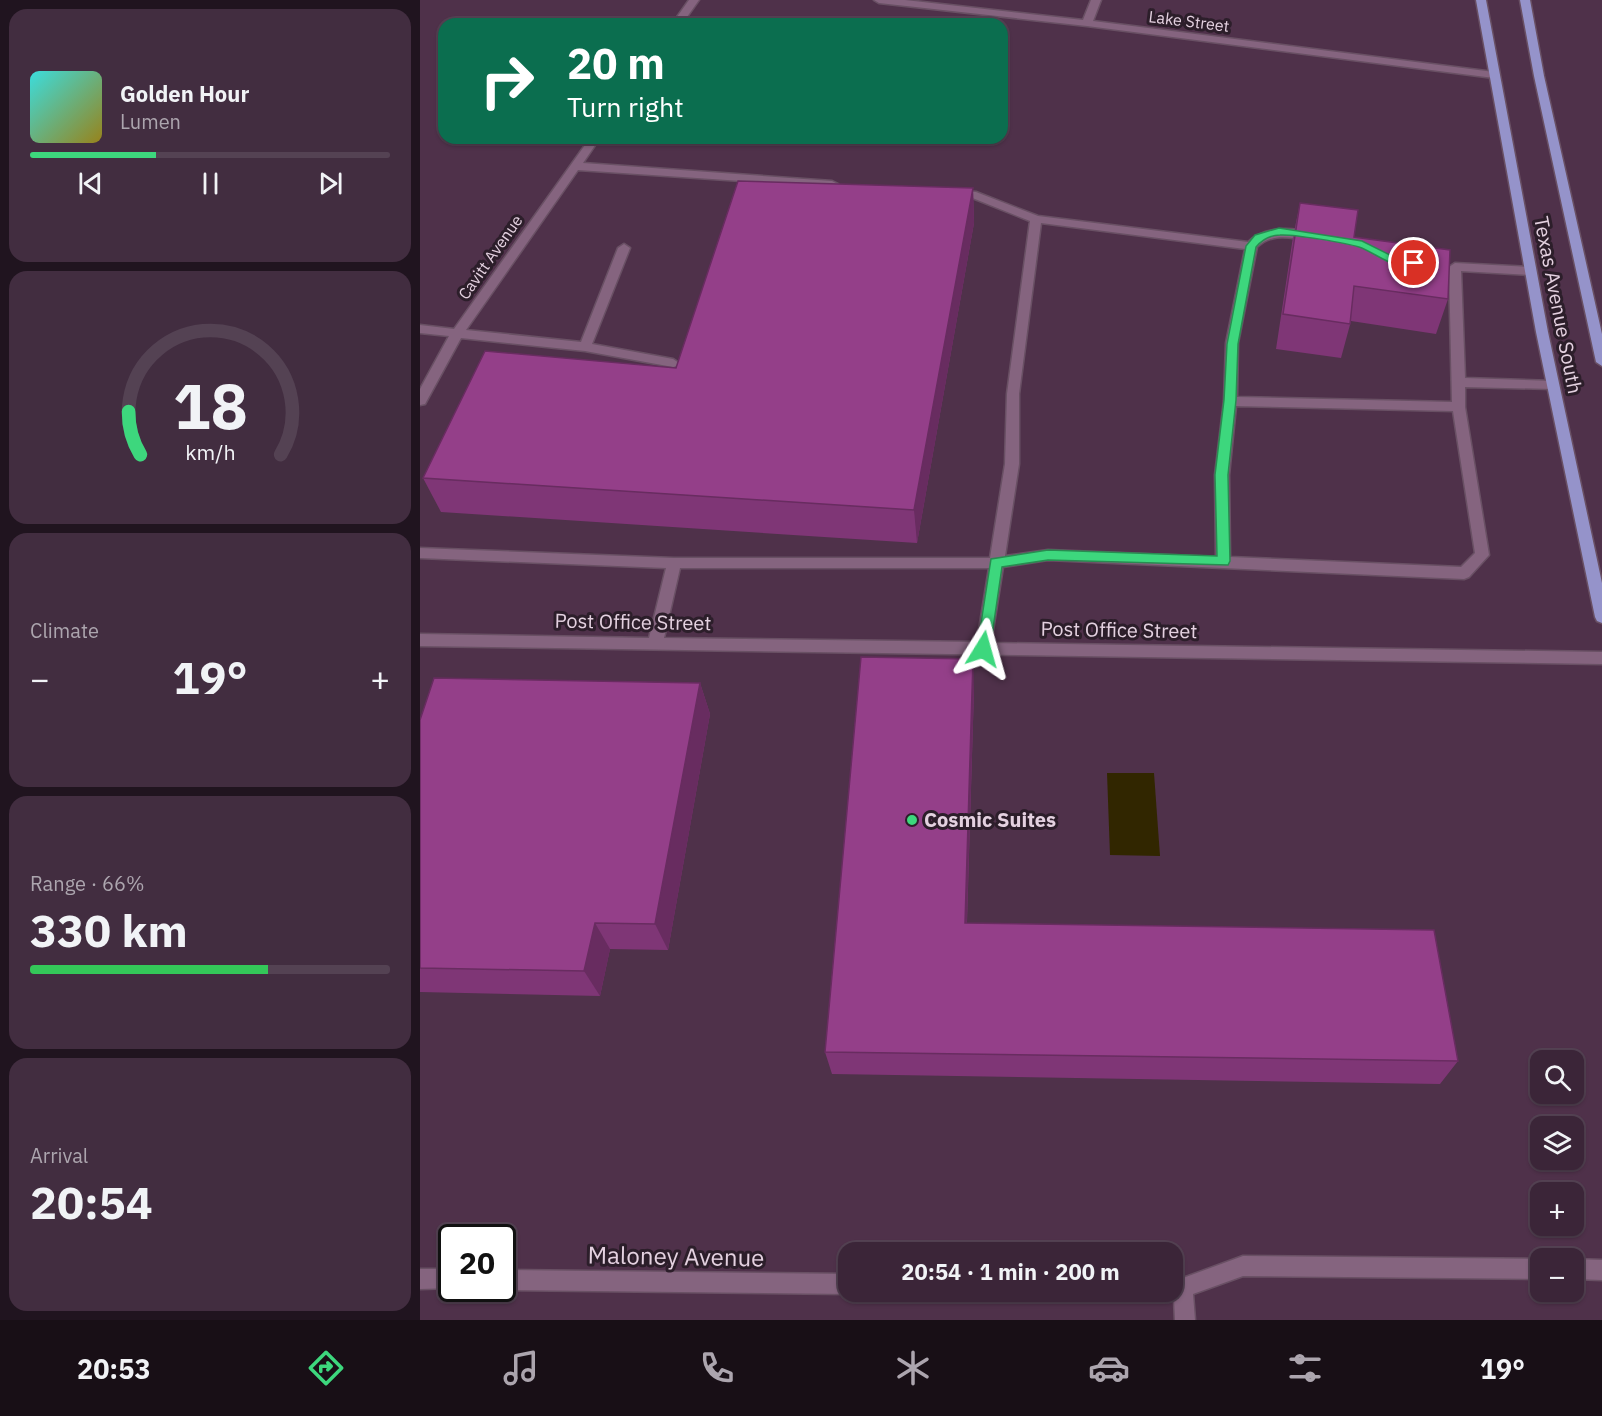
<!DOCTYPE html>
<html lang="en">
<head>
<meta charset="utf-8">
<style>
  body { margin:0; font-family:"IBM Plex Sans",sans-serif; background:#422d40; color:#f1f3f6; height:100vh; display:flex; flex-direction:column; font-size:22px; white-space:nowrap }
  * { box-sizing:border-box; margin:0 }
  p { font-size:20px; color:#aca5ae }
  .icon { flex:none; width:33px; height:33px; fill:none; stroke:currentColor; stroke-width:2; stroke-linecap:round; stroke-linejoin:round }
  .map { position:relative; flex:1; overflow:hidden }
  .panel { display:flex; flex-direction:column; gap:9px; padding:9px; background:#20141f; width:420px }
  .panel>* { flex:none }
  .top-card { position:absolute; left:18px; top:18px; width:570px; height:126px; border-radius:18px; box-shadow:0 2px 4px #0004,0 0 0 2px #544253; background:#0b6e4f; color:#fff; overflow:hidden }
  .tools { position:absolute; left:1110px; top:1050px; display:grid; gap:12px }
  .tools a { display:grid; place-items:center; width:54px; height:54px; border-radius:12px; background:#3b2538; box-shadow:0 2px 4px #0004,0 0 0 2px #544253; font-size:30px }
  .speed { position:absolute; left:18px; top:1224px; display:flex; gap:12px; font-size:30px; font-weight:700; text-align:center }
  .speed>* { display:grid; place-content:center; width:78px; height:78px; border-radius:50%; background:#3b2538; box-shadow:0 2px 4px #0004,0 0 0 2px #544253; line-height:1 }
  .speed .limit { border:3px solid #111; border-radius:9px; background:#fff; color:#111 }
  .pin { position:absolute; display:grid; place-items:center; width:51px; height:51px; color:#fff; margin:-26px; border:3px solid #fff; border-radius:50%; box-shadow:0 2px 6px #0007 }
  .me { position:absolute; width:66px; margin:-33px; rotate:8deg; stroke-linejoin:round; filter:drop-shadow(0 0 4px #0008) }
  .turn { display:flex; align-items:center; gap:21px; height:126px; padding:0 30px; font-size:27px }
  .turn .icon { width:78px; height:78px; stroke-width:2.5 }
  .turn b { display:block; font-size:42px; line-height:51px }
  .big { font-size:45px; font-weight:700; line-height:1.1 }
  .panel .tile { flex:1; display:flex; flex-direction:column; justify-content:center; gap:9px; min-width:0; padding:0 21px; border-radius:18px; background:#422d40 }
  .panel .dial { align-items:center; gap:0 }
  .dial svg { height:156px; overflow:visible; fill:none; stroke:#544253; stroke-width:7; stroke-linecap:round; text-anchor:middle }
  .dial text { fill:#f1f3f6; stroke:none }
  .song { display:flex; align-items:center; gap:18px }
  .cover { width:72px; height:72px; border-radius:9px; background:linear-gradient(135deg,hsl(180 70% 55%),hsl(50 70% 35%)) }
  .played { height:6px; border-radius:3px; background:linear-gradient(90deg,#3dd77d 35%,#544253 35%) }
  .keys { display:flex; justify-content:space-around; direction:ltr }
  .heat { display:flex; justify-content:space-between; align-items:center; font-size:33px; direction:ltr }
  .charge { height:9px; border-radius:4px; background:linear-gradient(90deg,#34c759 66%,#544253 0) }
  .trip { position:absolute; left:418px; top:1242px; width:345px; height:60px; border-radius:18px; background:#3b2538; box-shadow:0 2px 4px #0004,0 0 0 2px #544253; font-weight:700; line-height:60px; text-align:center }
  .tab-bar { display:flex; height:96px; justify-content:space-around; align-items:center; background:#180f16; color:#aca5ae }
  .tab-bar .icon { width:42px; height:42px }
  .tab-bar .selected { color:#3dd77d }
  .tab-bar b { font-size:27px; color:#f1f3f6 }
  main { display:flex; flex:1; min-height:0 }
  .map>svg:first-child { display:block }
  .water { fill:#312600 }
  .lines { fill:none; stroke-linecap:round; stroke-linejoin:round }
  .minor-casing { stroke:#695064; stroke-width:3 }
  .major-casing { stroke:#695064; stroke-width:3 }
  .minor { fill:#85647f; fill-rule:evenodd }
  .major { fill:#9593ca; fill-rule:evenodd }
  .wall { fill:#7f3676 }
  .shaded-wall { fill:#682c60 }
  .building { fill:#943f89; stroke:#682c60; stroke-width:1.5 }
  .route { fill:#3dd77d; stroke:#288c51; stroke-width:1.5 }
  .poi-dot { fill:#3dd77d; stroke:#2c1e2a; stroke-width:2 }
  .labels { text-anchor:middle; stroke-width:6; stroke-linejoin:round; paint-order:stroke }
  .far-street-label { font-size:16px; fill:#e4d1e0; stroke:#2c1e2a }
  .street-label { font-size:20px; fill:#e4d1e0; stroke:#2c1e2a }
  .poi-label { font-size:20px; font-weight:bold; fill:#e4d1e0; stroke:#2c1e2a; text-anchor:start }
  .near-street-label { font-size:24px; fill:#e4d1e0; stroke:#2c1e2a }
</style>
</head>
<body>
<main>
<section class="panel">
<div class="tile">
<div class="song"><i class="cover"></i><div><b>Golden Hour</b><p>Lumen</p></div></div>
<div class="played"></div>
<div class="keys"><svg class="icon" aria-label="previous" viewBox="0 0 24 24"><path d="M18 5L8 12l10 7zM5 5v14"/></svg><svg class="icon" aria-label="pause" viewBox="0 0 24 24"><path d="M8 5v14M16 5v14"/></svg><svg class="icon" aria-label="next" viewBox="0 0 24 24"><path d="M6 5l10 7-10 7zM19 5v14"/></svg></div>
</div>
<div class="tile dial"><svg viewBox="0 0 100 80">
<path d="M14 69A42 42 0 1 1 86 69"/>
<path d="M14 69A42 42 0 0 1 8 47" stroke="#3dd77d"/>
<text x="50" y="56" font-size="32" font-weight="700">18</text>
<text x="50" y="72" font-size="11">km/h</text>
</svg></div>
<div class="tile"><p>Climate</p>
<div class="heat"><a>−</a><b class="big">19°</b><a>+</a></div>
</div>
<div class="tile"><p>Range · 66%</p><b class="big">330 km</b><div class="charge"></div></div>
<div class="tile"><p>Arrival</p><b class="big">20:54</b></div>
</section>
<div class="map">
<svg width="1182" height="1320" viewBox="0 0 1182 1320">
  <rect width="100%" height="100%" fill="#4f314a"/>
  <!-- water -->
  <path class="water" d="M 687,773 L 734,773 L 740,856 L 690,855 Z"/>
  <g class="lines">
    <defs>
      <g id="minor">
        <path d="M 269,0 L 279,0 L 262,24 L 252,24 Z"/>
        <path d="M 454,0 L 485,0 L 663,20 L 671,0 L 681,0 L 673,21 L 1074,72 L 1079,75 L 1074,78 L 667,26 L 459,3 Z"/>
        <path d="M 170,138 L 180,138 L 163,163 L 412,181 L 418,184 L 412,187 L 158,170 L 46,330 L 161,342 L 198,248 L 204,244 L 210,248 L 172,344 L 253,359 L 259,363 L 257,366 L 253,367 L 165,351 L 41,338 L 5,404 L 0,405 L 0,389 L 29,336 L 0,333 L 0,325 L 34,329 Z"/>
        <path d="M 535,190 L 556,192 L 618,216 L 828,242 C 847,225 873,228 896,233 L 898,236 C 885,247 860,226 837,247 L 818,343 L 817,397 L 1032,402 L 1029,267 L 1035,263 L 1110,267 L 1116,271 L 1110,275 L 1041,271 L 1045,378 L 1133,381 L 1139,385 L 1133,389 L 1045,387 L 1045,407 L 1069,555 L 1049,577 L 1044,579 L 628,560 L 583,567 L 571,643 L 1182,652 L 1182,664 L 0,646 L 0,634 L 229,638 L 246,568 L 0,558 L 0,548 L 254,558 L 570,558 L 585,464 L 587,394 L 610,221 L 550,197 L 531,195 L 531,191 ZM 621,223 L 825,249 L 806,343 L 804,401 L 795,475 L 796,557 L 628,550 L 585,556 L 599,464 L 599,394 ZM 816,406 L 1033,411 L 1055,553 L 1041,567 L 810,557 L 809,475 ZM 260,568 L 569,568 L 557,642 L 244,638 Z"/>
        <path d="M 823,1256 L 1120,1259 L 1120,1279 L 823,1276 L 773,1294 L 775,1320 L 755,1320 L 754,1298 L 746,1295 L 744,1292 L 753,1292 L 753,1278 L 763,1278 Z"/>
        <path d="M 1154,1259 L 1182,1260 L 1182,1280 L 1154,1279 Z"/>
        <path d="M 0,1269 L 32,1269 L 33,1288 L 0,1289 Z"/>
        <path d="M 82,1270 L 429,1274 L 429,1292 L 435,1292 L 429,1294 L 82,1290 L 78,1288 L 82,1288 Z"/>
      </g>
      <g id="major">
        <path d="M 1056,0 L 1066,0 L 1128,332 L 1182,583 L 1182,623 L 1177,621 L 1175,617 L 1116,332 Z"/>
        <path d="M 1100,0 L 1110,0 L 1124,76 L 1182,334 L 1182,366 L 1176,362 L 1114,76 Z"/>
      </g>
    </defs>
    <!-- minor casing -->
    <use href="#minor" class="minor-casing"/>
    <!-- major casing -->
    <use href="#major" class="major-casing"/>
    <!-- minor -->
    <use href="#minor" class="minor"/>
    <!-- major -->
    <use href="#major" class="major"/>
  </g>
  <!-- wall -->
  <g class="wall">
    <path d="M 553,188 L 554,223 L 497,543 L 21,512 L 3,478 L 256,368 Z"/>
    <path d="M 880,203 L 934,237 L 1028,299 L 1016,334 L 931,321 L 921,358 L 856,349 L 873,237 Z"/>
    <path d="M 280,683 L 290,714 L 248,950 L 190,949 L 180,996 L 0,992 L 0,720 Z"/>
    <path d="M 554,690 L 547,923 L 1038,1061 L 1020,1084 L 412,1074 L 405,1052 Z"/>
  </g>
  <!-- shaded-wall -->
  <g class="shaded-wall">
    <path d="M 553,188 L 554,223 L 497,543 L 494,510 Z"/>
    <path d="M 553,659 L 554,690 L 546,949 L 545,923 Z"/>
    <path d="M 280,683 L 290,714 L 248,950 L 235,924 Z"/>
    <path d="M 175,923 L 190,949 L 180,996 L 164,971 Z"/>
  </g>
  <!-- building -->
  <g class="building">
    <path d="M 318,181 L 553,188 L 494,510 L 3,478 L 65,351 L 256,368 Z"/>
    <path d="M 880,203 L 938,210 L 934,237 L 1030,250 L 1028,299 L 934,286 L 930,324 L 863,314 Z"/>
    <path d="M 441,657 L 553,659 L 545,923 L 1014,930 L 1038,1061 L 405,1052 Z"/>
    <path d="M 14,678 L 280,683 L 235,924 L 175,923 L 164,971 L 0,968 L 0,720 Z"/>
  </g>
  <!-- route -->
  <path class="route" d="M 859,228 L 942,241 L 976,258 L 994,260 L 999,263 C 983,277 955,252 939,247 C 926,243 874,234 860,235 C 851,235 842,240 836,247 L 818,344 L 816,400 L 808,475 L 810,561 L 808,565 L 628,560 L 582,567 L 570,649 L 563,654 L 559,653 L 557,649 L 571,559 L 628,550 L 797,556 L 795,475 L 804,400 L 807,344 L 826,246 L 835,235 Z"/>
  <!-- markers -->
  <circle class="poi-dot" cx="492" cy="820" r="6"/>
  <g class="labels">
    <!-- far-street labels -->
    <g class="far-street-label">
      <text transform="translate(769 21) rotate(7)" y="6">Lake Street</text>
      <text transform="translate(70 257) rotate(-55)" y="6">Cavitt Avenue</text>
    </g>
    <!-- street labels -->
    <g class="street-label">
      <text transform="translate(1138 305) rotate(79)" y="7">Texas Avenue South</text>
      <text transform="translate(213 622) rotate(1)" y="7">Post Office Street</text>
      <text transform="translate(699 630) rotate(1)" y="7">Post Office Street</text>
    </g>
    <!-- poi labels -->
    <g class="poi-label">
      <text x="504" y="827">Cosmic Suites</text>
    </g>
    <!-- near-street labels -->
    <g class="near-street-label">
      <text transform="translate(256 1257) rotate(1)" y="8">Maloney Avenue</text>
    </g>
  </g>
</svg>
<div class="tools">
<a><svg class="icon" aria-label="search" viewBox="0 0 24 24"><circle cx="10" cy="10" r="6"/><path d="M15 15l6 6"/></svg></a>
<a><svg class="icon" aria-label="layers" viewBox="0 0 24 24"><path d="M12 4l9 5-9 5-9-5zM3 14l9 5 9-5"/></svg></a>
<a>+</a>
<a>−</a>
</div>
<div class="speed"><div class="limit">20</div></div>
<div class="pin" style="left:994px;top:263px;background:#d93025"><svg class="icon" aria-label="arrive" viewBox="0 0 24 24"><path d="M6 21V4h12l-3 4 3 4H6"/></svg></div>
<svg class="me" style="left:563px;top:649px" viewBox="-20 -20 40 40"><path d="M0-17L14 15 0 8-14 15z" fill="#3dd77d" stroke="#fff" stroke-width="4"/></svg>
<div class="trip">20:54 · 1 min · 200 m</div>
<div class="top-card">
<div class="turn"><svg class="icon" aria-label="right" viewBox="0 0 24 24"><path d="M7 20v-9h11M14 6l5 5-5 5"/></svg><div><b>20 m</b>Turn right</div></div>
</div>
</div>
</main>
<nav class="tab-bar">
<b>20:53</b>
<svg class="icon selected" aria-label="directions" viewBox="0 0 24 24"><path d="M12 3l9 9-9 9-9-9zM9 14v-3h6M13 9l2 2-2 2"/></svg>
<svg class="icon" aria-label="music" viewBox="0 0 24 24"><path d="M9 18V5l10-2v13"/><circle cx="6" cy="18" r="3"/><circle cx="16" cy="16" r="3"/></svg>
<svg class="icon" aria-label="phone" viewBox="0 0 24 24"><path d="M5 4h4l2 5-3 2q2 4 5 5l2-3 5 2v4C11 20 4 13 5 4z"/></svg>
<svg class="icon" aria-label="climate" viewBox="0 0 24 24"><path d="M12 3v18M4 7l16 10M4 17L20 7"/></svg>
<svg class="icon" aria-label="car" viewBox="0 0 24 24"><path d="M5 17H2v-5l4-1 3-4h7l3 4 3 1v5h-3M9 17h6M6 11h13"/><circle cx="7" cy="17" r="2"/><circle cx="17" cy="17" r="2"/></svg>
<svg class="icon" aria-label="filters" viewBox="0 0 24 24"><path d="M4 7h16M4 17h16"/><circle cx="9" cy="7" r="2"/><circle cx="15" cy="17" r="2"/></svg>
<b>19°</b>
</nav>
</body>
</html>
